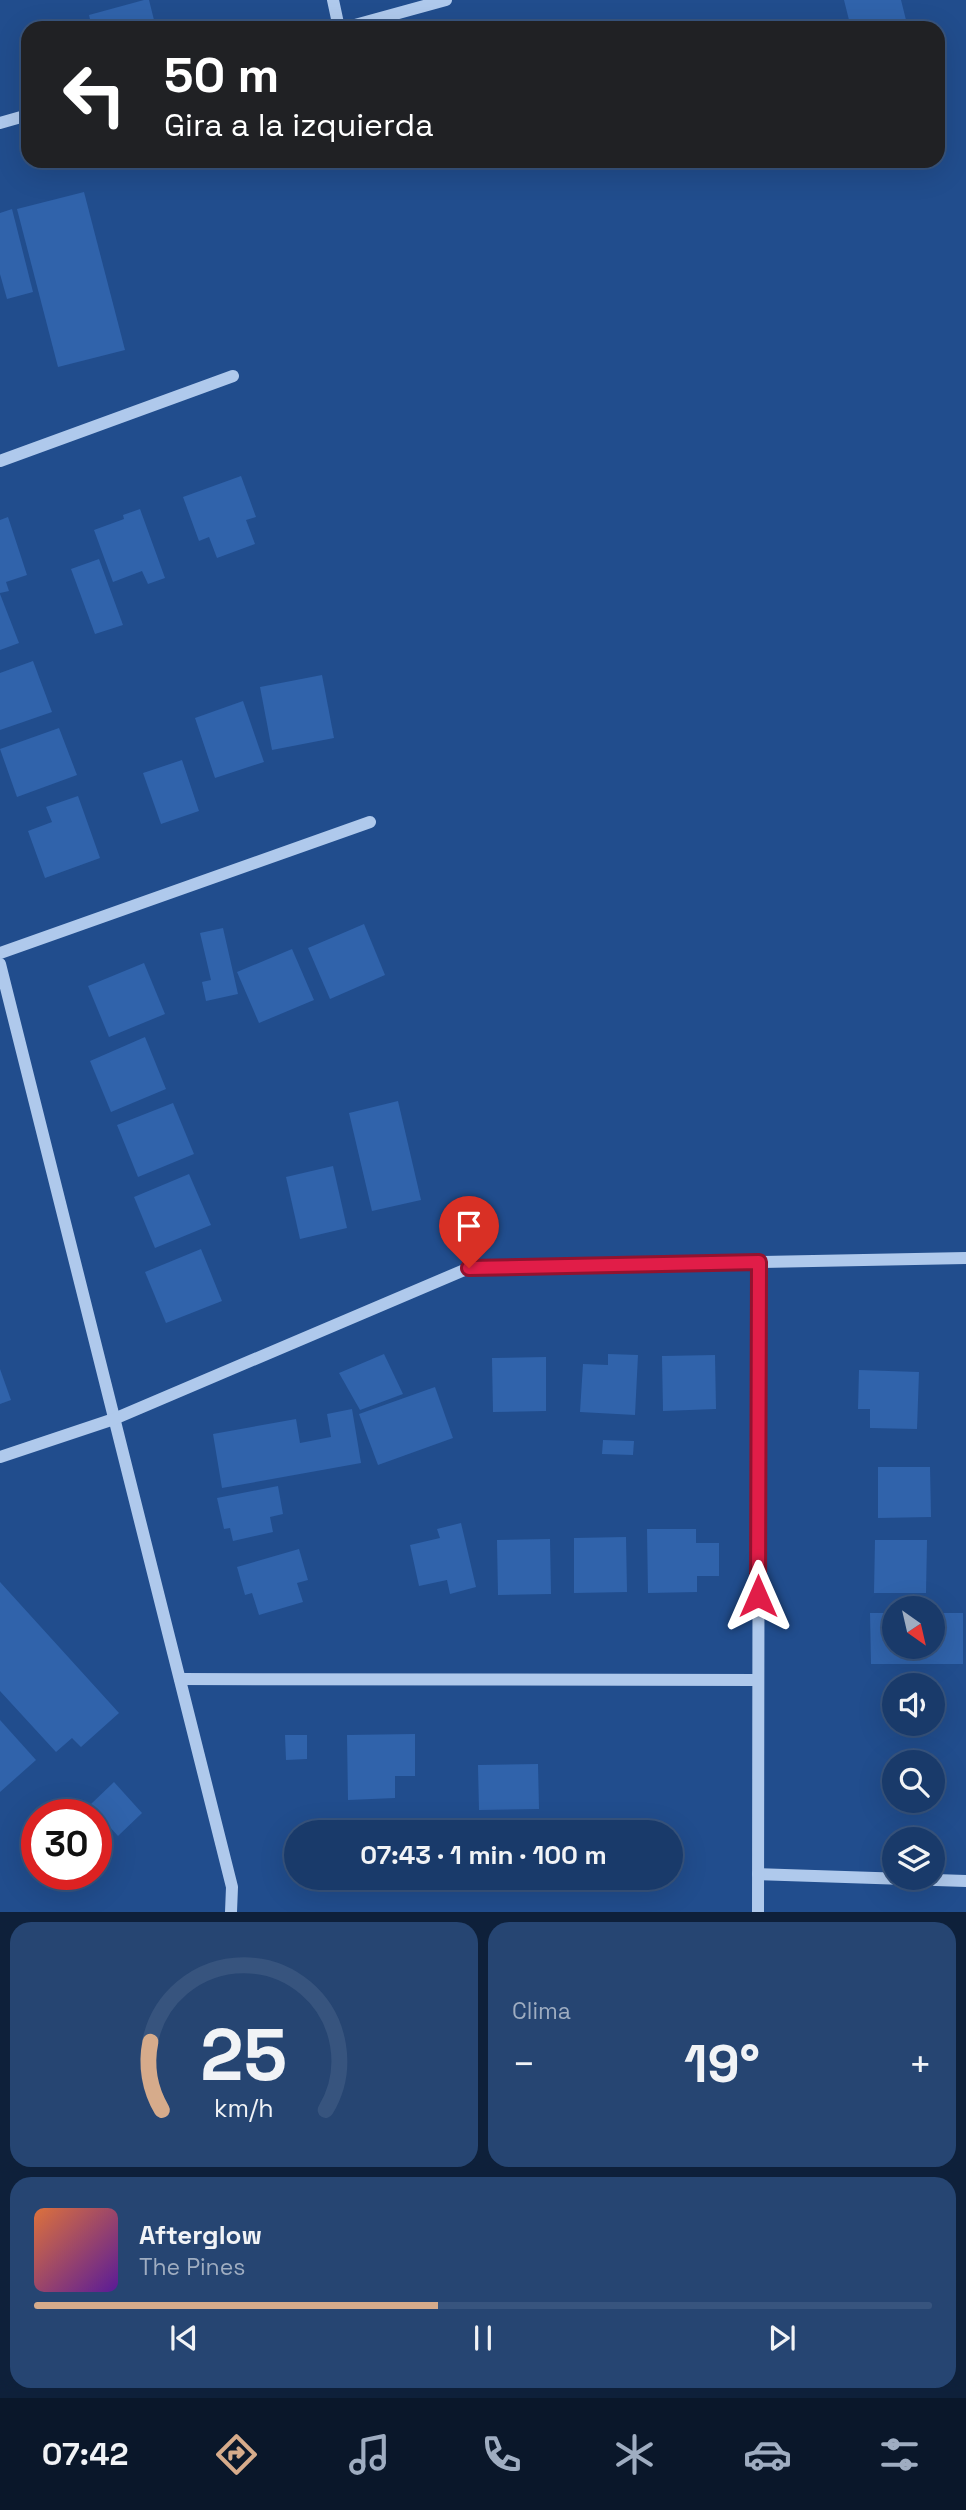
<!DOCTYPE html>
<html lang="es">
<head>
<meta charset="utf-8">
<style>
  body { margin:0; font-family:"Space Grotesk",sans-serif; background:#264572; color:#f1f3f6; height:100vh; display:flex; flex-direction:column; font-size:26px; white-space:nowrap }
  * { box-sizing:border-box; margin:0 }
  p { font-size:23px; color:#9fadc1 }
  .icon { flex:none; width:38px; height:38px; fill:none; stroke:currentColor; stroke-width:2; stroke-linecap:round; stroke-linejoin:round }
  .map { position:relative; height:1912px; overflow:hidden }
  .details { display:flex; flex-direction:column; gap:10px; padding:10px; background:#0e203a; flex:1 }
  .details>* { flex:none }
  .top-card { position:absolute; left:21px; top:21px; width:924px; height:147px; border-radius:21px; box-shadow:0 7px 28px #0002,0 0 0 2px #37547e; background:#202124; color:#fff; overflow:hidden }
  .needle { width:46px; rotate:146deg }
  .buttons { position:absolute; left:882px; top:1596px; display:grid; gap:14px }
  .buttons a { display:grid; place-items:center; width:63px; height:63px; border-radius:50%; background:#193a6a; box-shadow:0 7px 28px #0002,0 0 0 2px #37547e; font-size:35px }
  .speed { position:absolute; left:21px; top:1799px; display:flex; gap:14px; font-size:35px; font-weight:700; text-align:center }
  .speed>* { display:grid; place-content:center; width:91px; height:91px; border-radius:50%; background:#193a6a; box-shadow:0 7px 28px #0002,0 0 0 2px #37547e; line-height:1 }
  .speed .limit { border:10px solid #d22; background:#fff; color:#111 }
  .pin { position:absolute; display:grid; place-items:center; width:60px; height:60px; color:#fff; margin:-72px -30px; border-radius:50% 50% 50% 0; rotate:-45deg; box-shadow:0 0 7px #0007 }
  .pin .icon { rotate:45deg }
  .me { position:absolute; width:77px; margin:-38px; rotate:0deg; stroke-linejoin:round; filter:drop-shadow(0 0 5px #0008) }
  .turn { display:flex; align-items:center; gap:24px; height:147px; padding:0 28px; font-size:32px }
  .turn .icon { width:91px; height:91px; stroke-width:2.5 }
  .turn b { display:block; font-size:49px; line-height:60px }
  .big { font-size:52px; font-weight:700; line-height:1.1 }
  .details .card { flex:1; display:flex; flex-direction:column; justify-content:center; gap:10px; min-width:0; padding:0 24px; border-radius:21px; background:#264572 }
  .details .dial { align-items:center; gap:0 }
  .dial svg { height:182px; overflow:visible; fill:none; stroke:#37547e; stroke-width:7; stroke-linecap:round; text-anchor:middle }
  .dial text { fill:#f1f3f6; stroke:none }
  .song { display:flex; align-items:center; gap:21px }
  .cover { width:84px; height:84px; border-radius:10px; background:linear-gradient(135deg,hsl(20 70% 55%),hsl(270 70% 35%)) }
  .played { height:7px; border-radius:4px; background:linear-gradient(90deg,#d6ab8b 45%,#37547e 45%) }
  .keys { display:flex; justify-content:space-around; direction:ltr }
  .heat { display:flex; justify-content:space-between; align-items:center; font-size:38px; direction:ltr }
  .details .tiles { flex:1; display:grid; gap:10px; grid-template-columns:1fr 1fr }
  .card:last-child { grid-column:span 2 }
  .trip { position:absolute; left:284px; top:1820px; width:399px; height:70px; border-radius:35px; background:#193a6a; box-shadow:0 7px 28px #0002,0 0 0 2px #37547e; font-weight:700; line-height:70px; text-align:center }
  .menu { display:flex; height:112px; justify-content:space-around; align-items:center; background:#0a172a; color:#9fadc1 }
  .menu .icon { width:49px; height:49px }
  .menu .active { color:#d6ab8b }
  .menu b { font-size:32px; color:#f1f3f6 }
  .map>svg:first-child { display:block }
  .building { fill:#3063ab }
  .lines { fill:none; stroke-linecap:round; stroke-linejoin:round }
  .minor { stroke:#afc9ec; stroke-width:12 }
  .route-casing { stroke:#92132f; stroke-width:18 }
  .route { stroke:#e11d48; stroke-width:12 }
</style>
</head>
<body>
<div class="map">
<svg width="966" height="1912" viewBox="0 0 966 1912">
  <rect width="100%" height="100%" fill="#214d8d"/>
  <!-- building -->
  <g class="building">
    <path d="M 144,0 L 149,0 L 156,28 L 92,28 L 89,15 Z"/>
    <path d="M 844,0 L 901,0 L 908,28 L 851,28 Z"/>
    <path d="M 84,192 L 125,350 L 58,367 L 17,209 Z"/>
    <path d="M 12,209 L 33,292 L 7,299 L 0,274 L 0,213 Z"/>
    <path d="M 241,476 L 256,517 L 246,520 L 255,544 L 217,558 L 209,537 L 199,541 L 183,497 Z"/>
    <path d="M 140,509 L 165,578 L 148,584 L 142,571 L 113,582 L 94,530 L 124,519 L 123,515 Z"/>
    <path d="M 8,517 L 27,575 L 6,582 L 9,591 L 0,593 L 0,520 Z"/>
    <path d="M 99,559 L 123,625 L 95,634 L 71,569 Z"/>
    <path d="M 0,594 L 19,643 L 0,650 Z"/>
    <path d="M 33,661 L 52,712 L 0,730 L 0,673 Z"/>
    <path d="M 322,675 L 334,738 L 272,750 L 260,687 Z"/>
    <path d="M 243,701 L 264,762 L 215,778 L 195,718 Z"/>
    <path d="M 59,728 L 77,775 L 17,797 L 0,749 Z"/>
    <path d="M 182,760 L 199,811 L 161,824 L 143,773 Z"/>
    <path d="M 78,796 L 100,858 L 45,878 L 28,831 L 52,822 L 46,807 Z"/>
    <path d="M 364,924 L 385,975 L 330,999 L 308,948 Z"/>
    <path d="M 223,928 L 238,994 L 206,1001 L 202,982 L 211,980 L 200,933 Z"/>
    <path d="M 292,949 L 314,1000 L 259,1023 L 237,972 Z"/>
    <path d="M 144,963 L 165,1014 L 109,1037 L 88,986 Z"/>
    <path d="M 145,1037 L 166,1089 L 111,1112 L 90,1061 Z"/>
    <path d="M 398,1101 L 421,1200 L 372,1211 L 349,1113 Z"/>
    <path d="M 173,1103 L 194,1154 L 138,1177 L 117,1125 Z"/>
    <path d="M 333,1166 L 347,1228 L 300,1239 L 286,1177 Z"/>
    <path d="M 189,1174 L 211,1225 L 155,1248 L 134,1197 Z"/>
    <path d="M 201,1249 L 222,1301 L 166,1323 L 145,1272 Z"/>
    <path d="M 384,1354 L 403,1394 L 360,1410 L 339,1373 Z"/>
    <path d="M 608,1354 L 638,1355 L 635,1415 L 580,1412 L 583,1364 L 608,1365 Z"/>
    <path d="M 715,1355 L 716,1409 L 663,1411 L 662,1356 Z"/>
    <path d="M 546,1357 L 546,1411 L 493,1412 L 492,1358 Z"/>
    <path d="M 0,1369 L 11,1400 L 0,1404 Z"/>
    <path d="M 859,1370 L 919,1372 L 917,1429 L 870,1428 L 870,1409 L 858,1409 Z"/>
    <path d="M 435,1387 L 453,1438 L 378,1465 L 359,1414 Z"/>
    <path d="M 352,1409 L 361,1463 L 222,1488 L 213,1434 L 296,1419 L 300,1443 L 331,1437 L 327,1414 Z"/>
    <path d="M 603,1440 L 634,1441 L 633,1455 L 602,1454 Z"/>
    <path d="M 878,1467 L 930,1467 L 931,1517 L 878,1518 Z"/>
    <path d="M 278,1486 L 283,1514 L 270,1517 L 273,1532 L 233,1541 L 230,1528 L 224,1529 L 217,1498 Z"/>
    <path d="M 461,1523 L 476,1587 L 450,1594 L 447,1580 L 419,1586 L 410,1545 L 440,1538 L 437,1529 Z"/>
    <path d="M 647,1529 L 696,1529 L 696,1543 L 719,1543 L 719,1576 L 697,1576 L 697,1592 L 648,1593 Z"/>
    <path d="M 626,1537 L 627,1592 L 574,1593 L 574,1538 Z"/>
    <path d="M 550,1539 L 551,1594 L 498,1595 L 497,1540 Z"/>
    <path d="M 875,1540 L 927,1540 L 926,1593 L 874,1593 Z"/>
    <path d="M 299,1549 L 308,1580 L 297,1583 L 303,1602 L 259,1615 L 252,1593 L 245,1595 L 237,1567 Z"/>
    <path d="M 0,1582 L 119,1713 L 81,1747 L 72,1738 L 56,1752 L 0,1691 Z"/>
    <path d="M 870,1613 L 894,1613 L 894,1647 L 933,1647 L 933,1613 L 963,1613 L 963,1664 L 871,1664 Z"/>
    <path d="M 0,1720 L 36,1760 L 0,1792 Z"/>
    <path d="M 415,1734 L 415,1776 L 395,1776 L 395,1798 L 348,1800 L 347,1735 Z"/>
    <path d="M 285,1735 L 307,1735 L 307,1759 L 286,1760 Z"/>
    <path d="M 538,1764 L 539,1809 L 479,1810 L 478,1765 Z"/>
    <path d="M 114,1782 L 142,1813 L 118,1836 L 90,1805 Z"/>
  </g>
  <g class="lines">
    <!-- minor -->
    <g class="minor">
      <path d="M 333,0 L 339,28"/>
      <path d="M 344,28 L 446,0"/>
      <path d="M 0,123 L 28,115"/>
      <path d="M 0,461 L 233,376"/>
      <path d="M 0,953 L 370,822"/>
      <path d="M 0,964 L 232,1887 L 231,1912"/>
      <path d="M 0,1457 L 114,1419 L 469,1268 L 966,1258"/>
      <path d="M 180,1679 L 758,1680"/>
      <path d="M 758,1874 L 966,1881"/>
      <path d="M 758,1912 L 759,1262"/>
    </g>
  </g>
  <g class="lines">
    <defs>
      <path id="route" d="M 469,1268 L 759,1262 L 758,1596"/>
    </defs>
    <!-- route casing -->
    <use href="#route" class="route-casing"/>
    <!-- route -->
    <use href="#route" class="route"/>
  </g>
</svg>
<div class="buttons">
<a><svg class="needle" viewBox="-14 -14 28 28"><path d="M0-13l5 13h-10z" fill="#e53935"/><path d="M0 13l5-13h-10z" fill="#9fadc1"/></svg></a>
<a><svg class="icon" aria-label="sound" viewBox="0 0 24 24"><path d="M4 9h4l5-4v14l-5-4H4zM17 9q2 3 0 6"/></svg></a>
<a><svg class="icon" aria-label="search" viewBox="0 0 24 24"><circle cx="10" cy="10" r="6"/><path d="M15 15l6 6"/></svg></a>
<a><svg class="icon" aria-label="layers" viewBox="0 0 24 24"><path d="M12 4l9 5-9 5-9-5zM3 14l9 5 9-5"/></svg></a>
</div>
<div class="speed"><div class="limit">30</div></div>
<div class="pin" style="left:469px;top:1268px;background:#d93025"><svg class="icon" aria-label="arrive" viewBox="0 0 24 24"><path d="M6 21V4h12l-3 4 3 4H6"/></svg></div>
<svg class="me" style="left:758px;top:1596px" viewBox="-20 -20 40 40"><path d="M0-17L14 15 0 8-14 15z" fill="#e11d48" stroke="#fff" stroke-width="4"/></svg>
<div class="trip">07:43 · 1 min · 100 m</div>
<div class="top-card">
<div class="turn"><svg class="icon" aria-label="left" viewBox="0 0 24 24"><path d="M17 20v-9H6M10 6l-5 5 5 5"/></svg><div><b>50 m</b>Gira a la izquierda</div></div>
</div>
</div>
<section class="details">
<div class="tiles">
<div class="card dial"><svg viewBox="0 0 100 80">
<path d="M14 69A42 42 0 1 1 86 69"/>
<path d="M14 69A42 42 0 0 1 9 39" stroke="#d6ab8b"/>
<text x="50" y="56" font-size="32" font-weight="700">25</text>
<text x="50" y="72" font-size="11">km/h</text>
</svg></div>
<div class="card"><p>Clima</p>
<div class="heat"><a>−</a><b class="big">19°</b><a>+</a></div>
</div>
<div class="card">
<div class="song"><i class="cover"></i><div><b>Afterglow</b><p>The Pines</p></div></div>
<div class="played"></div>
<div class="keys"><svg class="icon" aria-label="previous" viewBox="0 0 24 24"><path d="M18 5L8 12l10 7zM5 5v14"/></svg><svg class="icon" aria-label="pause" viewBox="0 0 24 24"><path d="M8 5v14M16 5v14"/></svg><svg class="icon" aria-label="next" viewBox="0 0 24 24"><path d="M6 5l10 7-10 7zM19 5v14"/></svg></div>
</div>
</div>
</section>
<nav class="menu">
<b>07:42</b>
<svg class="icon active" aria-label="directions" viewBox="0 0 24 24"><path d="M12 3l9 9-9 9-9-9zM9 14v-3h6M13 9l2 2-2 2"/></svg>
<svg class="icon" aria-label="music" viewBox="0 0 24 24"><path d="M9 18V5l10-2v13"/><circle cx="6" cy="18" r="3"/><circle cx="16" cy="16" r="3"/></svg>
<svg class="icon" aria-label="phone" viewBox="0 0 24 24"><path d="M5 4h4l2 5-3 2q2 4 5 5l2-3 5 2v4C11 20 4 13 5 4z"/></svg>
<svg class="icon" aria-label="climate" viewBox="0 0 24 24"><path d="M12 3v18M4 7l16 10M4 17L20 7"/></svg>
<svg class="icon" aria-label="car" viewBox="0 0 24 24"><path d="M5 17H2v-5l4-1 3-4h7l3 4 3 1v5h-3M9 17h6M6 11h13"/><circle cx="7" cy="17" r="2"/><circle cx="17" cy="17" r="2"/></svg>
<svg class="icon" aria-label="filters" viewBox="0 0 24 24"><path d="M4 7h16M4 17h16"/><circle cx="9" cy="7" r="2"/><circle cx="15" cy="17" r="2"/></svg>
</nav>
</body>
</html>
